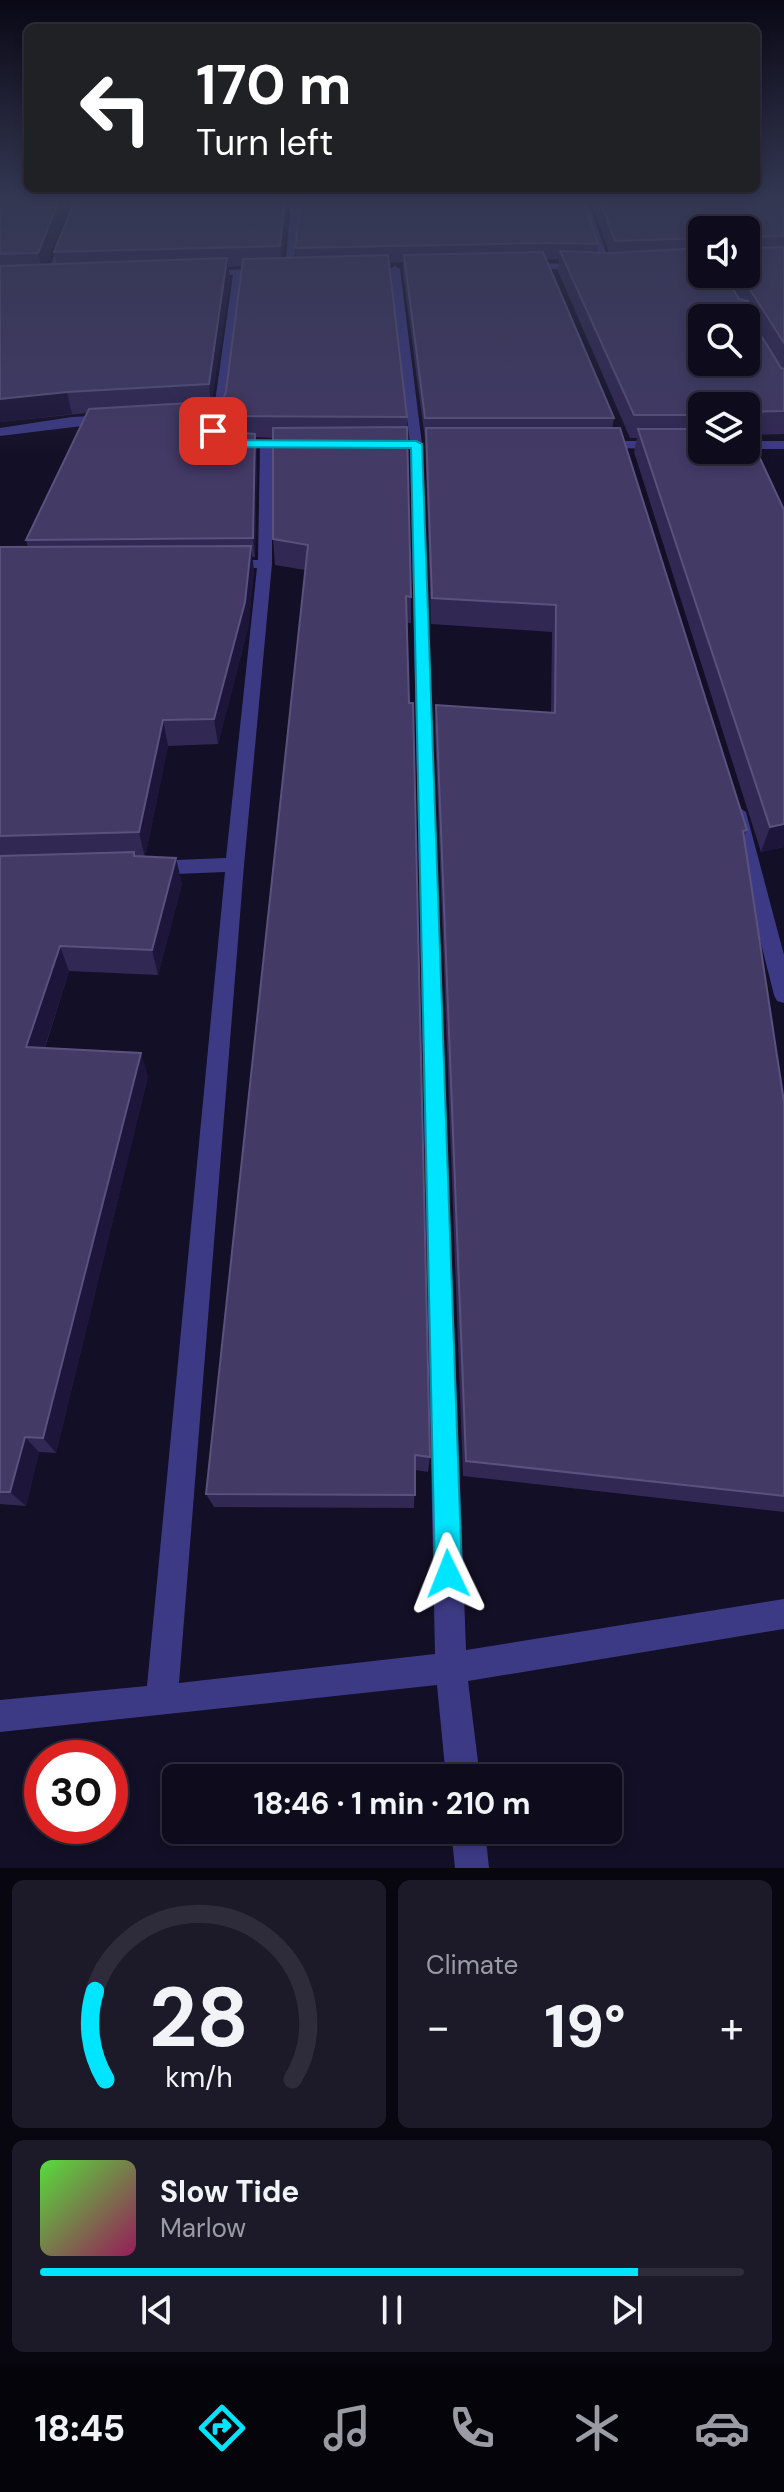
<!DOCTYPE html>
<html lang="en">
<head>
<meta charset="utf-8">
<style>
  body { margin:0; font-family:"DM Sans",sans-serif; background:#1c1929; color:#f1f3f6; height:100vh; display:flex; flex-direction:column; font-size:30px; white-space:nowrap }
  * { box-sizing:border-box; margin:0 }
  p { font-size:26px; color:#9b9ba3 }
  .icon { flex:none; width:44px; height:44px; fill:none; stroke:currentColor; stroke-width:2; stroke-linecap:round; stroke-linejoin:round }
  .map { position:relative; height:1868px; overflow:hidden }
  .side { display:flex; flex-direction:column; gap:12px; padding:12px; background:#08060f; flex:1 }
  .side>* { flex:none }
  .guide { position:absolute; left:24px; top:24px; width:736px; height:168px; border-radius:12px; box-shadow:0 4px 12px #0003,0 0 0 2px #2e2b3b; background:#202124; color:#fff; overflow:hidden }
  .fabs { position:absolute; left:688px; top:216px; display:grid; gap:16px }
  .fabs a { display:grid; place-items:center; width:72px; height:72px; border-radius:12px; background:#0e0b1c; box-shadow:0 4px 12px #0003,0 0 0 2px #2e2b3b; font-size:40px }
  .speed { position:absolute; left:24px; top:1740px; display:flex; gap:16px; font-size:40px; font-weight:700; text-align:center }
  .speed>* { display:grid; place-content:center; width:104px; height:104px; border-radius:50%; background:#0e0b1c; box-shadow:0 4px 12px #0003,0 0 0 2px #2e2b3b; line-height:1 }
  .speed .limit { border:12px solid #d22; background:#fff; color:#111 }
  .pin { position:absolute; display:grid; place-items:center; width:68px; height:68px; color:#fff; margin:-34px; border-radius:16px; box-shadow:0 4px 12px #0006 }
  .me { position:absolute; width:88px; margin:-44px; rotate:358deg; stroke-linejoin:round; filter:drop-shadow(0 0 6px #0008) }
  .turn { display:flex; align-items:center; gap:28px; height:168px; padding:0 40px; font-size:36px }
  .turn .icon { width:104px; height:104px; stroke-width:2.5 }
  .turn b { display:block; font-size:56px; line-height:68px }
  .big { font-size:60px; font-weight:700; line-height:1.1 }
  .side .widget { flex:1; display:flex; flex-direction:column; justify-content:center; gap:12px; min-width:0; padding:0 28px; border-radius:12px; background:#1c1929 }
  .side .dial { align-items:center; gap:0 }
  .dial svg { height:208px; overflow:visible; fill:none; stroke:#2e2b3b; stroke-width:7; stroke-linecap:round; text-anchor:middle }
  .dial text { fill:#f1f3f6; stroke:none }
  .song { display:flex; align-items:center; gap:24px }
  .cover { width:96px; height:96px; border-radius:12px; background:linear-gradient(135deg,hsl(110 70% 55%),hsl(330 70% 35%)) }
  .played { height:8px; border-radius:4px; background:linear-gradient(90deg,#00e5ff 85%,#2e2b3b 85%) }
  .keys { display:flex; justify-content:space-around; direction:ltr }
  .heat { display:flex; justify-content:space-between; align-items:center; font-size:44px; direction:ltr }
  .side .tiles { flex:1; display:grid; gap:12px; grid-template-columns:1fr 1fr }
  .widget:last-child { grid-column:span 2 }
  .trip { position:absolute; left:162px; top:1764px; width:460px; height:80px; border-radius:12px; background:#0e0b1c; box-shadow:0 4px 12px #0003,0 0 0 2px #2e2b3b; font-weight:700; line-height:80px; text-align:center }
  .dock { display:flex; height:128px; justify-content:space-around; align-items:center; background:#06040b; color:#9b9ba3 }
  .dock .icon { width:56px; height:56px }
  .dock .on { color:#00e5ff }
  .dock b { font-size:36px; color:#f1f3f6 }
  .map>svg:first-child { display:block }
  .lines { fill:none; stroke-linecap:round; stroke-linejoin:round }
  .street { fill:#3d3a85; fill-rule:evenodd }
  .wall { fill:#312854; fill-rule:evenodd }
  .shaded-wall { fill:#1d163a }
  .building { fill:#433a66; stroke:#5a527e; stroke-width:2; fill-rule:evenodd }
  .route { fill:#00e5ff; stroke:#0095a6; stroke-width:2 }
</style>
</head>
<body>
<div class="map">
<svg width="784" height="1868" viewBox="0 0 784 1868">
  <rect width="100%" height="100%" fill="#130f26"/>
  <g class="lines">
    <!-- street -->
    <g class="street">
      <path d="M 74,198 L 82,198 L 54,277 L 46,279 Z"/>
      <path d="M 619,198 L 588,201 L 611,267 L 606,270 L 601,267 L 580,201 L 551,199 Z"/>
      <path d="M 327,202 L 330,207 L 299,208 L 293,273 L 285,275 L 290,209 L 255,207 Z"/>
      <path d="M 522,263 L 586,264 L 591,267 L 586,270 L 519,268 Z"/>
      <path d="M 395,266 L 400,269 L 422,444 L 466,1650 L 784,1599 L 784,1629 L 468,1681 L 480,1778 L 446,1778 L 437,1685 L 0,1732 L 0,1700 L 147,1686 L 225,872 L 151,875 L 142,868 L 151,861 L 226,858 L 257,568 L 228,568 L 221,564 L 228,560 L 258,560 L 260,446 C 270,440 295,440 305,446 L 299,450 L 272,450 L 272,564 L 244,865 L 179,1683 L 435,1654 L 410,444 L 390,269 Z"/>
      <path d="M 266,269 L 269,274 L 242,275 L 225,412 L 219,416 L 179,417 L 179,411 L 183,410 L 214,409 L 233,275 L 202,276 L 197,273 L 202,270 Z"/>
      <path d="M 111,415 L 115,416 L 115,422 L 0,436 L 0,428 L 72,417 Z"/>
      <path d="M 599,441 L 702,441 L 702,449 L 595,448 L 593,445 Z"/>
      <rect x="746" y="441" width="38" height="8"/>
      <path d="M 737,806 L 746,812 L 784,955 L 784,1003 L 777,1001 L 774,995 L 728,812 Z"/>
      <path d="M 451,1830 L 485,1830 L 489,1868 L 455,1868 Z"/>
    </g>
  </g>
  <!-- wall -->
  <path class="wall" d="M 0,198 L 72,198 L 67,208 L 60,208 L 63,220 L 46,264 L 57,264 L 54,252 L 76,198 L 582,198 L 598,244 L 597,253 L 609,253 L 592,204 L 593,198 L 784,198 L 784,434 L 749,435 L 784,847 L 761,852 L 634,452 L 637,438 L 630,438 L 558,271 L 559,259 L 546,259 L 614,418 L 612,428 L 747,830 L 744,838 L 784,1102 L 784,1512 L 463,1476 L 435,731 L 436,705 L 551,713 L 552,632 L 431,624 L 425,439 L 403,274 L 403,262 L 389,263 L 407,417 L 411,597 L 411,623 L 407,623 L 430,1457 L 428,1472 L 415,1470 L 414,1508 L 214,1507 L 206,1494 L 305,570 L 275,565 L 273,539 L 273,438 L 256,437 L 257,452 L 255,557 L 252,557 L 254,571 L 248,628 L 218,744 L 168,746 L 145,857 L 182,884 L 158,975 L 69,971 L 45,1048 L 148,1076 L 56,1453 L 39,1452 L 26,1506 L 0,1504 L 0,547 L 28,547 L 26,540 L 87,413 L 0,422 ZM 286,202 L 300,202 L 295,248 L 296,258 L 282,258 L 287,213 ZM 702,230 L 746,230 L 746,274 L 702,274 ZM 242,266 L 226,391 L 220,409 L 222,430 L 224,432 L 215,431 L 207,421 L 206,406 L 211,406 L 230,278 L 228,267 ZM 702,406 L 746,406 L 746,450 L 702,450 Z"/>
  <!-- shaded-wall -->
  <g class="shaded-wall">
    <path d="M 65,198 L 72,198 L 67,208 Z"/>
    <path d="M 286,198 L 287,213 L 281,265 L 280,246 Z"/>
    <path d="M 59,201 L 63,220 L 43,273 L 38,253 Z"/>
    <path d="M 227,258 L 230,278 L 211,406 L 209,384 Z"/>
    <path d="M 67,392 L 72,414 L 0,422 L 0,399 Z"/>
    <path d="M 205,402 L 208,419 L 205,433 L 202,415 Z"/>
    <path d="M 255,434 L 257,452 L 255,557 L 253,538 Z"/>
    <path d="M 251,546 L 254,571 L 248,628 L 218,744 L 214,719 Z"/>
    <path d="M 163,720 L 168,746 L 145,858 L 139,832 Z"/>
    <path d="M 784,824 L 784,847 L 761,852 L 770,827 Z"/>
    <path d="M 176,858 L 182,884 L 158,975 L 152,950 Z"/>
    <path d="M 60,946 L 69,971 L 37,1071 L 26,1047 Z"/>
    <path d="M 141,1053 L 148,1076 L 56,1453 L 43,1438 Z"/>
    <path d="M 25,1437 L 39,1452 L 26,1506 L 10,1492 Z"/>
  </g>
  <!-- building -->
  <g class="building">
    <path d="M 76,198 L 285,198 L 280,246 L 54,252 Z"/>
    <path d="M 301,198 L 582,198 L 598,244 L 549,243 L 295,248 Z"/>
    <path d="M 599,198 L 784,198 L 784,236 L 748,237 L 747,245 L 751,248 L 784,247 L 784,343 L 740,274 L 746,274 L 746,230 L 702,230 L 702,238 L 615,241 Z"/>
    <path d="M 59,201 L 38,253 L 0,254 L 0,203 Z"/>
    <path d="M 702,248 L 702,274 L 724,274 L 739,299 L 748,301 L 748,314 L 781,368 L 784,369 L 784,411 L 746,412 L 746,406 L 702,406 L 702,415 L 634,415 L 560,251 L 609,253 ZM 702,318 L 746,318 L 746,362 L 702,362 Z"/>
    <path d="M 543,252 L 614,418 L 425,418 L 404,255 Z"/>
    <path d="M 388,255 L 407,417 L 227,416 L 220,409 L 226,391 L 243,259 Z"/>
    <path d="M 227,258 L 209,384 L 67,392 L 0,399 L 0,266 Z"/>
    <path d="M 205,402 L 202,415 L 215,431 L 255,434 L 253,538 L 26,540 L 89,409 Z"/>
    <path d="M 407,427 L 411,597 L 406,596 L 409,703 L 413,703 L 430,1457 L 415,1455 L 415,1495 L 206,1494 L 308,545 L 273,539 L 273,428 Z"/>
    <path d="M 426,428 L 620,428 L 747,830 L 743,831 L 784,1102 L 784,1496 L 466,1461 L 436,705 L 555,713 L 556,605 L 432,598 Z"/>
    <path d="M 746,428 L 784,510 L 784,824 L 770,827 L 638,429 L 702,429 L 702,450 L 746,450 Z"/>
    <path d="M 251,546 L 245,602 L 214,719 L 163,720 L 139,832 L 0,836 L 0,547 Z"/>
    <path d="M 134,852 L 134,856 L 176,858 L 152,950 L 60,946 L 26,1047 L 141,1053 L 43,1438 L 25,1437 L 10,1492 L 0,1492 L 0,856 Z"/>
  </g>
  <!-- sky -->
  <linearGradient id="sky" x2="0" y2="1"><stop stop-color="#0a0815"/><stop offset="0.43" stop-color="#333752"/><stop offset="1" stop-color="#333752" stop-opacity="0"/></linearGradient>
  <rect width="784" height="460" fill="url(#sky)"/>
  <!-- route -->
  <path class="route" d="M 213,428 L 227,440 L 416,441 L 422,444 L 462,1574 L 458,1583 L 448,1587 L 439,1583 L 435,1574 L 411,448 L 224,447 L 208,431 Z"/>
</svg>
<div class="fabs">
<a><svg class="icon" aria-label="sound" viewBox="0 0 24 24"><path d="M4 9h4l5-4v14l-5-4H4zM17 9q2 3 0 6"/></svg></a>
<a><svg class="icon" aria-label="search" viewBox="0 0 24 24"><circle cx="10" cy="10" r="6"/><path d="M15 15l6 6"/></svg></a>
<a><svg class="icon" aria-label="layers" viewBox="0 0 24 24"><path d="M12 4l9 5-9 5-9-5zM3 14l9 5 9-5"/></svg></a>
</div>
<div class="speed"><div class="limit">30</div></div>
<div class="pin" style="left:213px;top:431px;background:#d93025"><svg class="icon" aria-label="arrive" viewBox="0 0 24 24"><path d="M6 21V4h12l-3 4 3 4H6"/></svg></div>
<svg class="me" style="left:448px;top:1574px" viewBox="-20 -20 40 40"><path d="M0-17L14 15 0 8-14 15z" fill="#00e5ff" stroke="#fff" stroke-width="4"/></svg>
<div class="trip">18:46 · 1 min · 210 m</div>
<div class="guide">
<div class="turn"><svg class="icon" aria-label="left" viewBox="0 0 24 24"><path d="M17 20v-9H6M10 6l-5 5 5 5"/></svg><div><b>170 m</b>Turn left</div></div>
</div>
</div>
<section class="side">
<div class="tiles">
<div class="widget dial"><svg viewBox="0 0 100 80">
<path d="M14 69A42 42 0 1 1 86 69"/>
<path d="M14 69A42 42 0 0 1 10 35" stroke="#00e5ff"/>
<text x="50" y="56" font-size="32" font-weight="700">28</text>
<text x="50" y="72" font-size="11">km/h</text>
</svg></div>
<div class="widget"><p>Climate</p>
<div class="heat"><a>−</a><b class="big">19°</b><a>+</a></div>
</div>
<div class="widget">
<div class="song"><i class="cover"></i><div><b>Slow Tide</b><p>Marlow</p></div></div>
<div class="played"></div>
<div class="keys"><svg class="icon" aria-label="previous" viewBox="0 0 24 24"><path d="M18 5L8 12l10 7zM5 5v14"/></svg><svg class="icon" aria-label="pause" viewBox="0 0 24 24"><path d="M8 5v14M16 5v14"/></svg><svg class="icon" aria-label="next" viewBox="0 0 24 24"><path d="M6 5l10 7-10 7zM19 5v14"/></svg></div>
</div>
</div>
</section>
<nav class="dock">
<b>18:45</b>
<svg class="icon on" aria-label="directions" viewBox="0 0 24 24"><path d="M12 3l9 9-9 9-9-9zM9 14v-3h6M13 9l2 2-2 2"/></svg>
<svg class="icon" aria-label="music" viewBox="0 0 24 24"><path d="M9 18V5l10-2v13"/><circle cx="6" cy="18" r="3"/><circle cx="16" cy="16" r="3"/></svg>
<svg class="icon" aria-label="phone" viewBox="0 0 24 24"><path d="M5 4h4l2 5-3 2q2 4 5 5l2-3 5 2v4C11 20 4 13 5 4z"/></svg>
<svg class="icon" aria-label="climate" viewBox="0 0 24 24"><path d="M12 3v18M4 7l16 10M4 17L20 7"/></svg>
<svg class="icon" aria-label="car" viewBox="0 0 24 24"><path d="M5 17H2v-5l4-1 3-4h7l3 4 3 1v5h-3M9 17h6M6 11h13"/><circle cx="7" cy="17" r="2"/><circle cx="17" cy="17" r="2"/></svg>
</nav>
</body>
</html>
